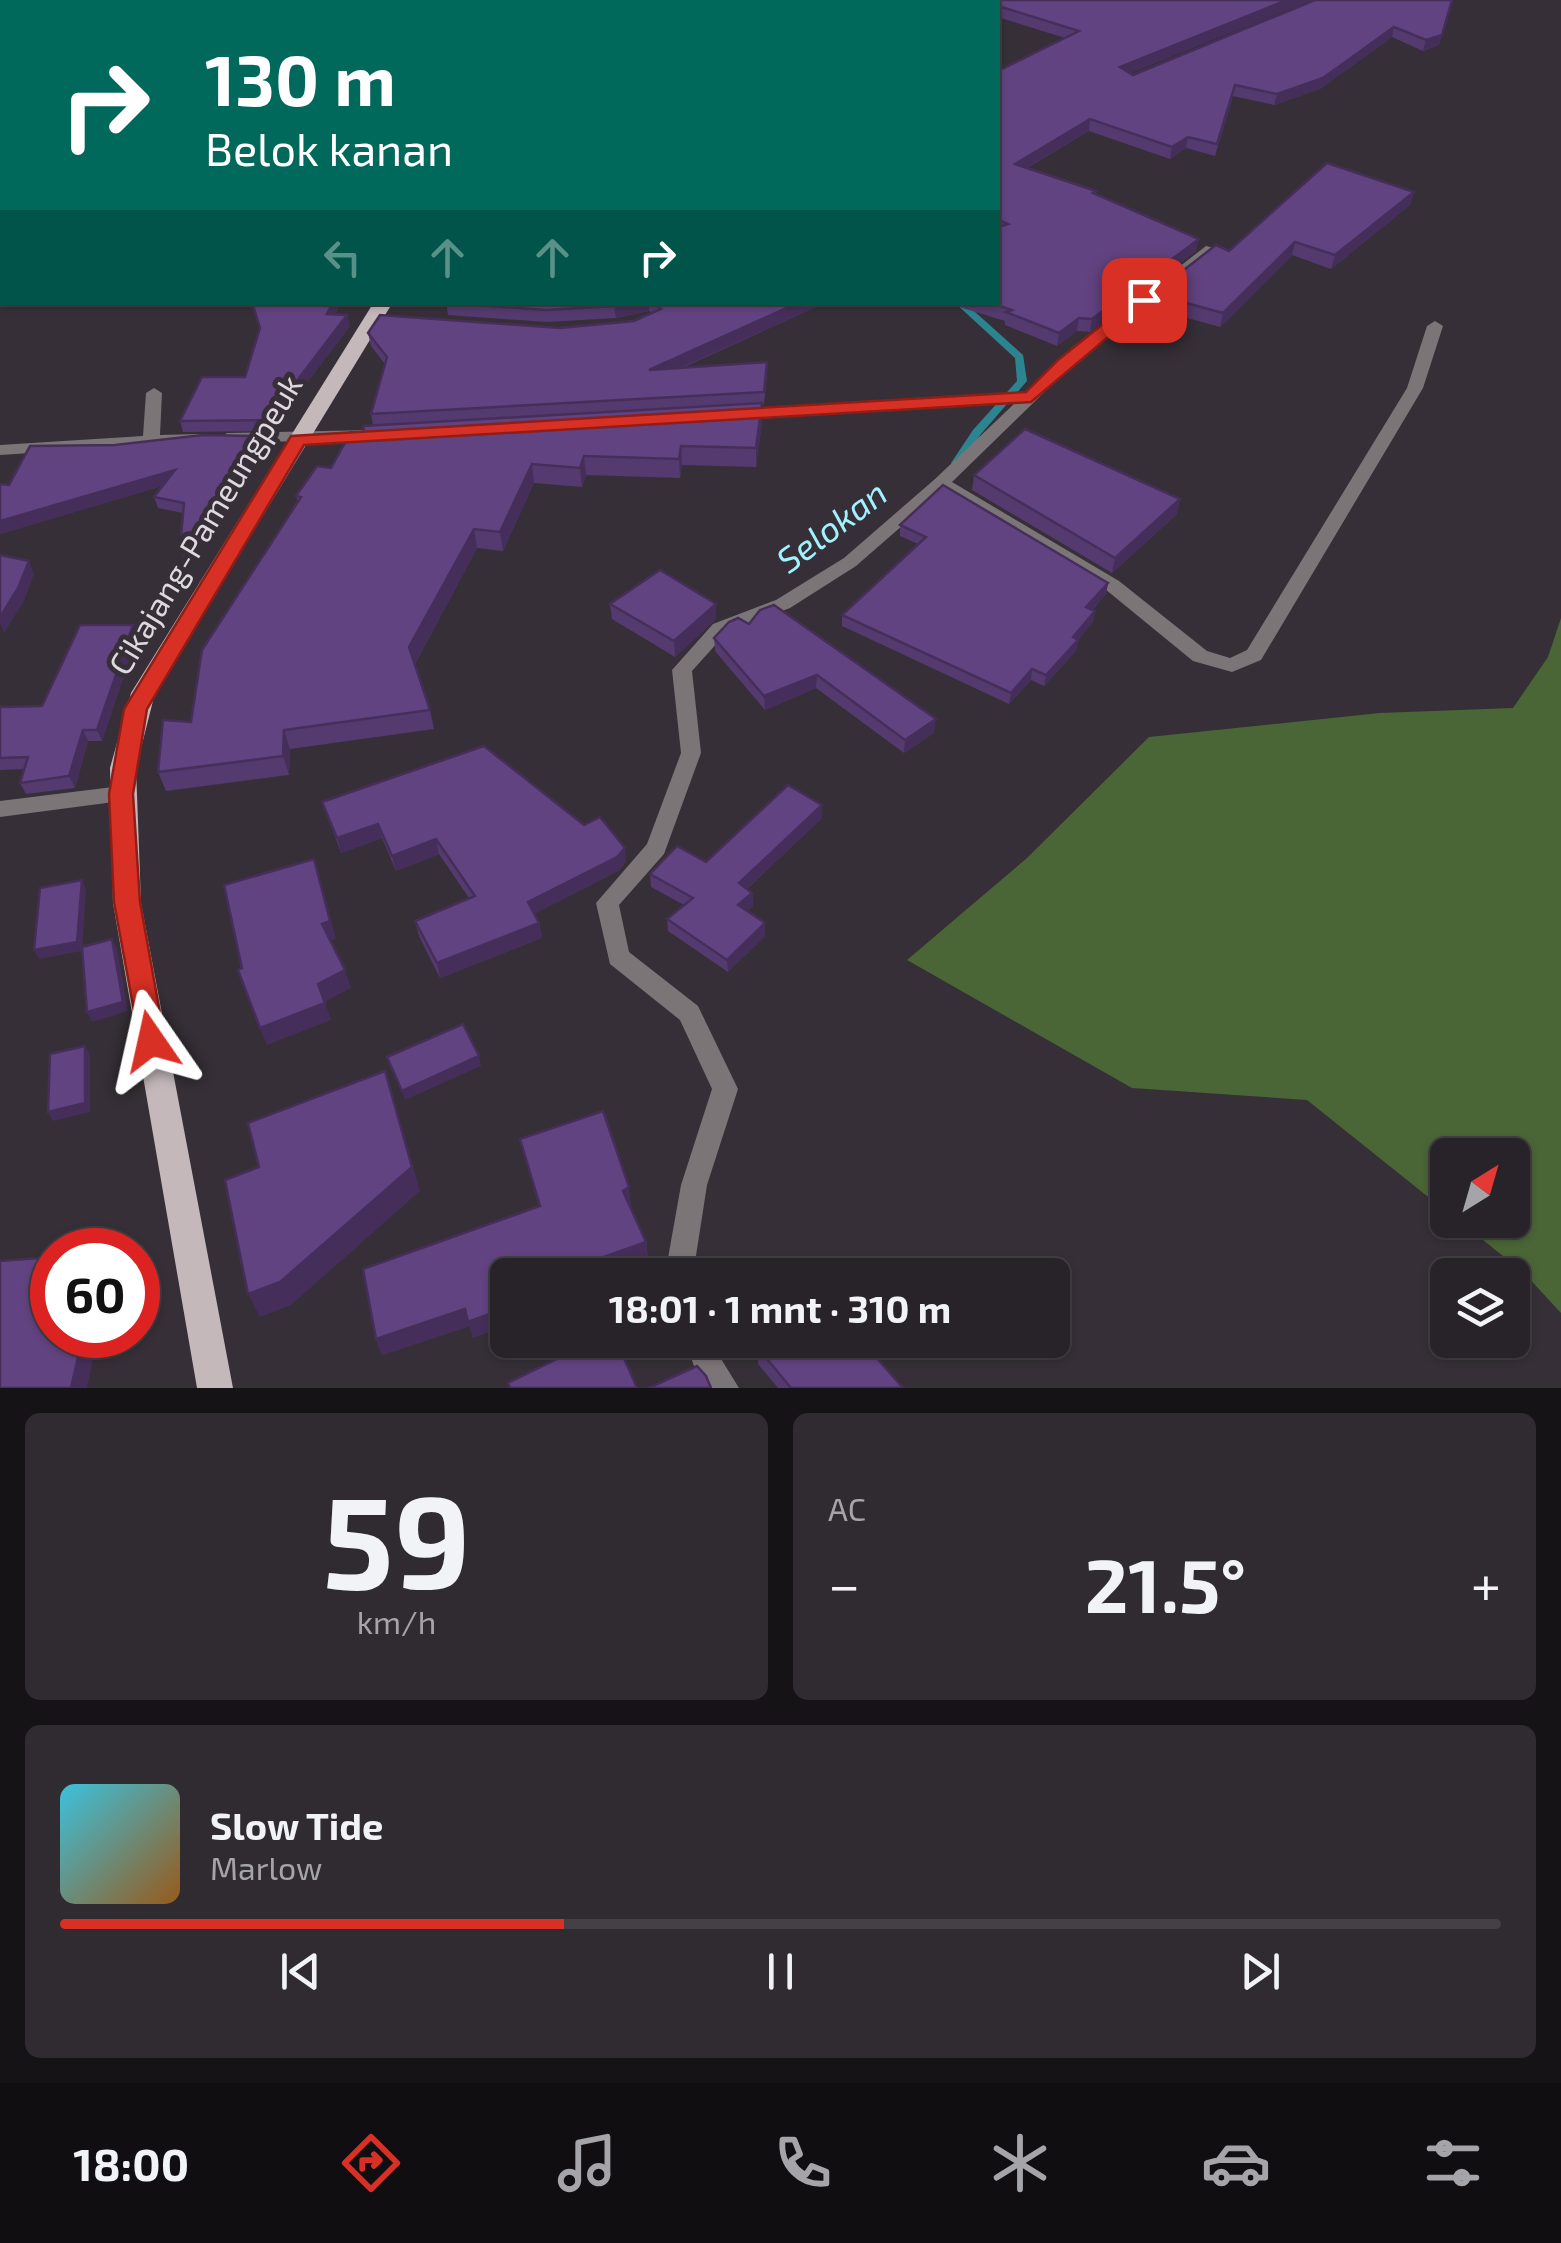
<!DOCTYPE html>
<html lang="id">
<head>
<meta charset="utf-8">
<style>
  body { margin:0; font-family:"Exo 2",sans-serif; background:#302b31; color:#f1f3f6; height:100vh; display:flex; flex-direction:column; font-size:38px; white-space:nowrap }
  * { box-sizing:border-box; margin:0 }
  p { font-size:32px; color:#a5a4a8 }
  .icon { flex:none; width:55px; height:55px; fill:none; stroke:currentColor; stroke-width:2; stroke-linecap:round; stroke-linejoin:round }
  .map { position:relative; height:1388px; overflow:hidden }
  .details { display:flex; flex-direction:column; gap:25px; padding:25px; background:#161317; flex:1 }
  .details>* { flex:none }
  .guide { position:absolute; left:0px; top:0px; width:1000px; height:305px; box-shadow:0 2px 8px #0004,0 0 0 2px #444046; background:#00695c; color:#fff; overflow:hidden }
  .needle { width:65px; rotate:37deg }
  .tools { position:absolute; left:1430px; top:1138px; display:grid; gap:20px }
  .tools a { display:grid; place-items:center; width:100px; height:100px; border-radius:15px; background:#282329; box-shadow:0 2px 8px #0004,0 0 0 2px #444046; font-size:50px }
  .speed { position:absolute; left:30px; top:1228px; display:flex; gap:20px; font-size:50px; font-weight:700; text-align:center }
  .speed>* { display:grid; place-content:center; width:130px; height:130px; border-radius:50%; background:#282329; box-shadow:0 2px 8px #0004,0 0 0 2px #444046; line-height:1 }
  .speed .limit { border:15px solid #d22; background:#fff; color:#111 }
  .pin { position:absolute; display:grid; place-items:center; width:85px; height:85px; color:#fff; margin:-42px; border-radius:20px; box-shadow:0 5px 15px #0006 }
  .me { position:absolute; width:110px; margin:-55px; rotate:349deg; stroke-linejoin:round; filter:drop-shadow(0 0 8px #0008) }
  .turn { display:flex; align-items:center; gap:35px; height:210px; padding:0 40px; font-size:45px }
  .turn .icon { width:130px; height:130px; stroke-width:2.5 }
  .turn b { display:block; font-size:70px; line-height:85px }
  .lanes { display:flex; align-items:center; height:95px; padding:0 40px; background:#0003; justify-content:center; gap:50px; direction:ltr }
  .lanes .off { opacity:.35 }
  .big { font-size:75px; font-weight:700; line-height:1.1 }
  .details .card { flex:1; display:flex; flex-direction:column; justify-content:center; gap:15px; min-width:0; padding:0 35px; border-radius:15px; background:#302b31 }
  .details .dial { align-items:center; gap:0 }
  .dial b { font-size:130px; line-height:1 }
  .song { display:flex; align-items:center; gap:30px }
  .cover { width:120px; height:120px; border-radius:15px; background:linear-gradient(135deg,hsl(190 70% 55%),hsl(30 70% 35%)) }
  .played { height:10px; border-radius:5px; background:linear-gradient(90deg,#d93025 35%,#444046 35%) }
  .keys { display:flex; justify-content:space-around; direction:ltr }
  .heat { display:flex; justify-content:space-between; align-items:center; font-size:55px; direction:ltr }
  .details .tiles { flex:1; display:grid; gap:25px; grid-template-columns:1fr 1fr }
  .card:last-child { grid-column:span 2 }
  .trip { position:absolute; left:490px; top:1258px; width:580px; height:100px; border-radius:15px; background:#282329; box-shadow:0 2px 8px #0004,0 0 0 2px #444046; font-weight:700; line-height:100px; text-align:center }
  .dock { display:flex; height:160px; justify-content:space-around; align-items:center; background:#100e10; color:#a5a4a8 }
  .dock .icon { width:70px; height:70px }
  .dock .current { color:#d93025 }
  .dock b { font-size:45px; color:#f1f3f6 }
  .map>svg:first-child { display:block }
  .green { fill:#4a6536 }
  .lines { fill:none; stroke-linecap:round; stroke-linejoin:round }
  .stream { fill:#2d8491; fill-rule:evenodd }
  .street { fill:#7b7577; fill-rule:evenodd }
  .primary { fill:#c4b8bb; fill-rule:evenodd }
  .wall { fill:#543a6f }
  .shaded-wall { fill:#452f5a }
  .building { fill:#624381; stroke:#452f5a; stroke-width:2.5 }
  .route { fill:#d93025; stroke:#8d1f18; stroke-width:2.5 }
  .labels { text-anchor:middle; stroke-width:10; stroke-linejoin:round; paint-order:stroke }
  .street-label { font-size:32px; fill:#ded9de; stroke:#362f37 }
  .water-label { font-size:35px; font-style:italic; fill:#a1f2ff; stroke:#362f37 }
</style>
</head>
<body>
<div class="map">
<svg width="1561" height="1388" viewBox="0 0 1561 1388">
  <rect width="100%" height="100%" fill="#362f37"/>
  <!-- green -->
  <path class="green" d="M 1561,618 L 1561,1313 L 1523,1272 L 1458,1220 L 1512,1220 L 1512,1155 L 1448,1155 L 1447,1212 L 1307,1100 L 1132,1088 L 907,960 L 1027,858 L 1149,737 L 1380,713 L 1513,708 L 1548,657 Z"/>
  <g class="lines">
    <!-- stream -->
    <g class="stream">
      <path d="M 433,0 L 452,0 L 455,2 L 440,2 Z"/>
      <path d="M 954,302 L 964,302 L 1023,355 L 1027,381 L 981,434 L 960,465 L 956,466 L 951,463 L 973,430 L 1017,381 L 1015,358 Z"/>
    </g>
    <!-- street -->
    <g class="street">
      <path d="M 1206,246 L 1218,249 L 1070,367 L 952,482 L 1119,581 L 1207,651 L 1230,658 L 1247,650 L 1407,388 L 1427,326 L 1435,321 L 1443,326 L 1423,388 L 1261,660 L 1232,672 L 1193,661 L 1105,589 L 942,491 L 856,566 L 790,608 L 727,632 L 692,671 L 701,753 L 664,854 L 619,905 L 629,952 L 698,1006 L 738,1089 L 707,1185 L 693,1275 L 665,1275 L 681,1185 L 712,1089 L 680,1020 L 610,964 L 596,903 L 647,844 L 681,753 L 672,670 L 713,624 L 776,600 L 844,558 L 935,479 L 1015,403 L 736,420 L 728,415 L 736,410 L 1025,393 L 1058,361 Z"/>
      <path d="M 154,388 L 162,393 L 160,435 L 199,434 L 199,442 L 0,455 L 0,445 L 143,436 L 146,393 Z"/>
      <path d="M 372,430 L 378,431 L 378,439 L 227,443 L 219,438 L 227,433 Z"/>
      <path d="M 121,786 L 129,788 L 132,794 L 129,800 L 0,817 L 0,801 Z"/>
      <path d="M 685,1340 L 713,1340 L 718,1354 L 739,1388 L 707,1388 L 696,1372 Z"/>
    </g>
    <!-- primary -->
    <path class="primary" d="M 374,302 L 393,302 L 155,693 L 136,768 L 141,903 L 233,1388 L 197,1388 L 113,903 L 110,768 L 131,693 Z"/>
  </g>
  <!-- wall -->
  <g class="wall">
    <path d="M 541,0 L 1311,0 L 1130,73 L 1133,75 L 1452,0 L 1439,45 L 1423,51 L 1392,37 L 1320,89 L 1274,105 L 1233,96 L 1215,156 L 1186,148 L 1170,159 L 1089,131 L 1027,168 L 1096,194 L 1196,251 L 1090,332 L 1077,331 L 1057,346 L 1005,325 L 1005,321 L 943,302 L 998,302 L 998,71 L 1065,38 L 998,17 L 998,2 L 537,2 Z"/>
    <path d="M 1414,192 L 1410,205 L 1331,269 L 1292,255 L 1220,327 L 1151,308 L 1153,294 L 1229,251 Z"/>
    <path d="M 251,302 L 341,302 L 335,315 L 347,315 L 350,326 L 270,431 L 183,432 L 180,421 L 245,377 L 260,329 Z"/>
    <path d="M 446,302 L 827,302 L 682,368 L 767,362 L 767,375 L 764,404 L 762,404 L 762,422 L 756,467 L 682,465 L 680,478 L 586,475 L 582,487 L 534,483 L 503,551 L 477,548 L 415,664 L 430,710 L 434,729 L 290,749 L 289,775 L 166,791 L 158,772 L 191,722 L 298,502 L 296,496 L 331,468 L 363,433 L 373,425 L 371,414 L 385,364 L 371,346 L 368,333 L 560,328 L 634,321 L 652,313 L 649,311 L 616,318 L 547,322 L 448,315 Z"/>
    <path d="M 252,436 L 255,448 L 238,490 L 184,561 L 183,513 L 158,508 L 154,497 L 162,486 L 0,534 L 9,485 L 115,445 Z"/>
    <path d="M 974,475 L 1180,499 L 1177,514 L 1112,573 L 972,490 Z"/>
    <path d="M 900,525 L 1108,583 L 1106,594 L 1092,610 L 1095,611 L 1093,622 L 1078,640 L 1076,651 L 1044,686 L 1031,680 L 1009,704 L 842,626 L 842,615 L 918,544 L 900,536 Z"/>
    <path d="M 610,604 L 716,619 L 675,657 L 612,619 Z"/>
    <path d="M 729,622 L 934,733 L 904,753 L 816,688 L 765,710 L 715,651 L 714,638 Z"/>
    <path d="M 133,625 L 137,636 L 102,741 L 88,741 L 75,788 L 26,794 L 20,783 L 24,769 L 0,770 L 0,707 L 42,706 Z"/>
    <path d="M 322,802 L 626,862 L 618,871 L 534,914 L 539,923 L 542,938 L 440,978 L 419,936 L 415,921 L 469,898 L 439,854 L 396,871 L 382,838 L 341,853 Z"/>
    <path d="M 822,805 L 822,818 L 747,889 L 752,893 L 753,906 L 747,911 L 765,923 L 765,936 L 728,972 L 668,931 L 667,919 L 684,905 L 651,887 L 650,874 L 706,862 Z"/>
    <path d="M 520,1139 L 631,1205 L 630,1206 L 646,1242 L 648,1259 L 604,1275 L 508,1275 L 473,1338 L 470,1326 L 382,1355 L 376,1339 L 539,1207 Z"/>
    <path d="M 758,1348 L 903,1388 L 778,1388 L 758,1364 Z"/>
  </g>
  <!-- shaded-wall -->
  <g class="shaded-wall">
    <path d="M 1287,0 L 1311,0 L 1118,78 L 1120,67 Z"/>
    <path d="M 1394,27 L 1392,37 L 1320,89 L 1274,105 L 1277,94 Z"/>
    <path d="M 1442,35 L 1439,45 L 1423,51 L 1426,40 Z"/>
    <path d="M 1090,119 L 1089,131 L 1014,175 L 1015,164 Z"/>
    <path d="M 1188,137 L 1186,148 L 1170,159 L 1172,147 Z"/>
    <path d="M 1414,192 L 1410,205 L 1331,269 L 1335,255 Z"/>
    <path d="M 1199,239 L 1196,251 L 1090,332 L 1092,319 Z"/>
    <path d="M 1295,242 L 1292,255 L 1220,327 L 1223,313 Z"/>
    <path d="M 333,302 L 341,302 L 330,325 L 327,314 Z"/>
    <path d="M 630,302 L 649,302 L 649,311 L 616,318 L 614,306 Z"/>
    <path d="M 800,302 L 827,302 L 649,382 L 649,370 Z"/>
    <path d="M 347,315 L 350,326 L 270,431 L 267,420 Z"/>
    <path d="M 1079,318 L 1077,331 L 1057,346 L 1059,333 Z"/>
    <path d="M 762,403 L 762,422 L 756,467 L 756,448 Z"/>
    <path d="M 252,436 L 255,448 L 238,490 L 184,561 L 180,549 Z"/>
    <path d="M 681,446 L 682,465 L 680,478 L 679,459 Z"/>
    <path d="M 584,456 L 586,475 L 582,487 L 580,468 Z"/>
    <path d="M 532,464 L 534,483 L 503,551 L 500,532 Z"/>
    <path d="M 175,470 L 179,481 L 0,534 L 0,521 Z"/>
    <path d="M 1180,499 L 1177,514 L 1112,573 L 1115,558 Z"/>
    <path d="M 474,529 L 477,548 L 413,667 L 409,647 Z"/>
    <path d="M 29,561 L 34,574 L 24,601 L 4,633 L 0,623 L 0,617 Z"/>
    <path d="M 1108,583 L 1106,594 L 1084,618 L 1086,607 Z"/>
    <path d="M 716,604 L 716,619 L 675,657 L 674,641 Z"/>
    <path d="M 1095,611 L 1093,622 L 1078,640 L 1076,651 L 1044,686 L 1046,675 L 1073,637 Z"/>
    <path d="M 133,625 L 137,636 L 102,741 L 97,730 Z"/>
    <path d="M 1032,669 L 1031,680 L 1009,704 L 1011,693 Z"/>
    <path d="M 817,675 L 816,688 L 765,710 L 764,696 Z"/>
    <path d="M 936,719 L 934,733 L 904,753 L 905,740 Z"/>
    <path d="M 83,730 L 88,741 L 75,788 L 69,776 Z"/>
    <path d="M 284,730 L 290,749 L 289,775 L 283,756 Z"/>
    <path d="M 822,805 L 822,818 L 739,896 L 739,883 Z"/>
    <path d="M 378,824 L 382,838 L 341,853 L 337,838 Z"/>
    <path d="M 436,839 L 439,854 L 396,871 L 392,856 Z"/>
    <path d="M 625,848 L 626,862 L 618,871 L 530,916 L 528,902 Z"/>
    <path d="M 314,859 L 336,939 L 328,942 L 322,924 Z"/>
    <path d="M 82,880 L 86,890 L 82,951 L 39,959 L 34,950 Z"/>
    <path d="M 752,893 L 753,906 L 739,918 L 738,905 Z"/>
    <path d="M 539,923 L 542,938 L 440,978 L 437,963 Z"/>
    <path d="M 765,923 L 765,936 L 728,972 L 727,960 Z"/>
    <path d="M 112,939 L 117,949 L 128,1011 L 92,1022 L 87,1012 Z"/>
    <path d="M 345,970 L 351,988 L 324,1002 L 318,984 Z"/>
    <path d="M 325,1003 L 331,1020 L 267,1045 L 260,1028 Z"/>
    <path d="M 85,1046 L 90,1055 L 90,1112 L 53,1121 L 48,1112 Z"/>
    <path d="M 479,1056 L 481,1066 L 405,1100 L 402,1091 Z"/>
    <path d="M 385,1071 L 420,1191 L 291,1305 L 260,1317 L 248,1294 Z"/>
    <path d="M 629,1187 L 631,1205 L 625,1208 L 623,1191 Z"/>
    <path d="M 646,1242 L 648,1259 L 604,1275 L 553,1275 Z"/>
    <path d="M 508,1307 L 508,1325 L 473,1338 L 470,1326 L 382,1355 L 376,1339 L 465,1309 Z"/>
    <path d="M 83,1335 L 98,1335 L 87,1388 L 71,1388 Z"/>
  </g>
  <!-- building -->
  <g class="building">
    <path d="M 541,0 L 974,0 L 968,2 L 537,2 Z"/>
    <path d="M 978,0 L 1287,0 L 1120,67 L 1133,75 L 1315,0 L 1452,0 L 1442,35 L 1426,40 L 1394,27 L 1323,78 L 1277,94 L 1235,85 L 1217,144 L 1188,137 L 1172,147 L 1090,119 L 1015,164 L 1096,191 L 1093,193 L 1199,239 L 1092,319 L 1079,318 L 1059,333 L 1006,312 L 1012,310 L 987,302 L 998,302 L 998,227 L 1008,224 L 998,220 L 998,71 L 1079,31 L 998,6 L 998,2 L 986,2 Z"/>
    <path d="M 1327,163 L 1414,192 L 1335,255 L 1295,242 L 1223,313 L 1153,294 L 1216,245 L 1229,251 Z"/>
    <path d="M 252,302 L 333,302 L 327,314 L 347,315 L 267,420 L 180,421 L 202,377 L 245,377 L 260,328 Z"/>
    <path d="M 630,302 L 614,306 L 546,310 L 446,303 Z"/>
    <path d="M 653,302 L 800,302 L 649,370 L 767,362 L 764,392 L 371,414 L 387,357 L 368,333 L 380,315 L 560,328 L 634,321 L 661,309 Z"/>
    <path d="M 762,403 L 756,448 L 681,446 L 679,459 L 584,456 L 580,468 L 532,464 L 500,532 L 474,529 L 409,647 L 430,710 L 284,730 L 283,756 L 158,772 L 163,720 L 191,722 L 202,650 L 301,497 L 296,496 L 317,466 L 331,468 L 351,432 L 363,433 L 364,426 Z"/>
    <path d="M 1025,429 L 1180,499 L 1115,558 L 974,475 Z"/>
    <path d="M 203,435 L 252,436 L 234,478 L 180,549 L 184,503 L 154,497 L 175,470 L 0,521 L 0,484 L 9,485 L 30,446 L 115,445 Z"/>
    <path d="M 943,485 L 1108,583 L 1086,607 L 1095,611 L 1073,637 L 1078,640 L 1046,675 L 1032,669 L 1011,693 L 842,615 L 926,537 L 900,525 Z"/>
    <path d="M 0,555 L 29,561 L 18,588 L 0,617 Z"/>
    <path d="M 660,570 L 716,604 L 674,641 L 610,604 Z"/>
    <path d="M 774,605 L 936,719 L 905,740 L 817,675 L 764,696 L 714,638 L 729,622 L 738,618 L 749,624 L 760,610 Z"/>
    <path d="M 80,625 L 133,625 L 97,730 L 83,730 L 69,776 L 20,783 L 28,757 L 0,758 L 0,707 L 42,706 Z"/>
    <path d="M 484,746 L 584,825 L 600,817 L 625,848 L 617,857 L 528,902 L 539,923 L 437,963 L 415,921 L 475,896 L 436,839 L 392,856 L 378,824 L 337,838 L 322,802 Z"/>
    <path d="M 788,785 L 822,805 L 739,883 L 752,893 L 738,905 L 765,923 L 727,960 L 667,919 L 693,898 L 650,874 L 677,846 L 706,862 Z"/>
    <path d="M 314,859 L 330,921 L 322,924 L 345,970 L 318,984 L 325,1003 L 260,1028 L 238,970 L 242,968 L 224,885 Z"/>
    <path d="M 82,880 L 77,942 L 34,950 L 40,888 Z"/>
    <path d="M 112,939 L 123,1002 L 87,1012 L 82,947 Z"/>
    <path d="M 463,1024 L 479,1056 L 402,1091 L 387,1057 Z"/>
    <path d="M 85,1046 L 85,1103 L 48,1112 L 50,1054 Z"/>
    <path d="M 385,1071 L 412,1167 L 280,1282 L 248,1294 L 225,1180 L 259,1167 L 248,1123 Z"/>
    <path d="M 603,1111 L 629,1187 L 623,1191 L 646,1242 L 553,1275 L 508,1275 L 508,1307 L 468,1322 L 465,1309 L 376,1339 L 363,1269 L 540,1206 L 520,1139 Z"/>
    <path d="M 52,1257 L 52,1335 L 83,1335 L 71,1388 L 0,1388 L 0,1261 Z"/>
    <path d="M 596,1340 L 616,1340 L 637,1388 L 510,1388 L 508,1383 Z"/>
    <path d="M 768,1340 L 861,1340 L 903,1388 L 791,1388 L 758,1348 Z"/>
    <path d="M 697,1366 L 706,1376 L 711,1388 L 649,1388 Z"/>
  </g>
  <!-- route -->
  <path class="route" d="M 1138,296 L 1152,300 L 1031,402 L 304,445 L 147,709 L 133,794 L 140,902 L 165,1041 L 161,1049 L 151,1053 L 141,1049 L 114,902 L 109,794 L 124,709 L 291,436 L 1026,392 L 1058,360 Z"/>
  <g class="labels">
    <!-- street labels -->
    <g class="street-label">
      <text transform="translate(206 525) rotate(-59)" y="11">Cikajang-Pameungpeuk</text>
    </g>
    <!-- water labels -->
    <g class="water-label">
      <text transform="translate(832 527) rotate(-37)" y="12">Selokan</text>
    </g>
  </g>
</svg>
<div class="tools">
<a><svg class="needle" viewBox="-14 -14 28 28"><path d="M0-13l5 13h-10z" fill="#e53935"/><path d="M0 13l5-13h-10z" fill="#a5a4a8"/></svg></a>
<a><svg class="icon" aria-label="layers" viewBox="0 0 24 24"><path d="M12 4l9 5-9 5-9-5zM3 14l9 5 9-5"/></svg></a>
</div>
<div class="speed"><div class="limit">60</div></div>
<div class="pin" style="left:1144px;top:300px;background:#d93025"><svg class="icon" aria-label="arrive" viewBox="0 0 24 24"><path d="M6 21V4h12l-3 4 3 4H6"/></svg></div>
<svg class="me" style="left:151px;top:1041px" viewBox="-20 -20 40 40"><path d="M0-17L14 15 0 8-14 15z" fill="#d93025" stroke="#fff" stroke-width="4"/></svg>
<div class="trip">18:01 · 1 mnt · 310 m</div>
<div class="guide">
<div class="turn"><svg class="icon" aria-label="right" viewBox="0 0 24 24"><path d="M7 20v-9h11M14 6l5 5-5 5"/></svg><div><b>130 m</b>Belok kanan</div></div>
<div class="lanes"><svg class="icon off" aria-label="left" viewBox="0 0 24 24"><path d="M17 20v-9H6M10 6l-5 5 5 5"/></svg><svg class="icon off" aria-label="ahead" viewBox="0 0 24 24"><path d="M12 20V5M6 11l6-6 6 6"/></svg><svg class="icon off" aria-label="ahead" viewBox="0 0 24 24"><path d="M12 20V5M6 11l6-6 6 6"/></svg><svg class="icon" aria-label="right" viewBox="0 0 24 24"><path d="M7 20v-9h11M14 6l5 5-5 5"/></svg></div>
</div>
</div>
<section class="details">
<div class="tiles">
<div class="card dial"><b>59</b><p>km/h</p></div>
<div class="card"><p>AC</p>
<div class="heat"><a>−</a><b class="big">21.5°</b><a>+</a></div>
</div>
<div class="card">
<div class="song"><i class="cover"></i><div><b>Slow Tide</b><p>Marlow</p></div></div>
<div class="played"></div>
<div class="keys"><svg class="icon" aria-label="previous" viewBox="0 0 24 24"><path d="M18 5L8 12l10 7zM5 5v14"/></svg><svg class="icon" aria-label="pause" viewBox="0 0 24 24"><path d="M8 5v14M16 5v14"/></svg><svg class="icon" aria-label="next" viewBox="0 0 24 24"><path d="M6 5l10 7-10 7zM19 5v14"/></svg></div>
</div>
</div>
</section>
<nav class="dock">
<b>18:00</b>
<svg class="icon current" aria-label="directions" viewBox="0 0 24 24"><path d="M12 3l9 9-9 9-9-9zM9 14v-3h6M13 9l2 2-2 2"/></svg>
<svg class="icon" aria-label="music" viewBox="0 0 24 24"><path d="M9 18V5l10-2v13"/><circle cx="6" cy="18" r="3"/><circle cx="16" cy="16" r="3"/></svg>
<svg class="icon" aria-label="phone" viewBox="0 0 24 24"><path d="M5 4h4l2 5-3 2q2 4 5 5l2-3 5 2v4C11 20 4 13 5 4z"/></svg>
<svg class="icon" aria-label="climate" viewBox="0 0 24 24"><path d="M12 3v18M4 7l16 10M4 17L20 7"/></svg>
<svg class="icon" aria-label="car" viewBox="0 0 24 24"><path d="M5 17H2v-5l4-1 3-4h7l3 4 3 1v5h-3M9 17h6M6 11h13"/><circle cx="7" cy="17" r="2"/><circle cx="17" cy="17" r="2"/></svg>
<svg class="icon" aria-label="filters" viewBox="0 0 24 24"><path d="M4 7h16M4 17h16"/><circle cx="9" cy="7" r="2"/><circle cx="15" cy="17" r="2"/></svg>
</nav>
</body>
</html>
